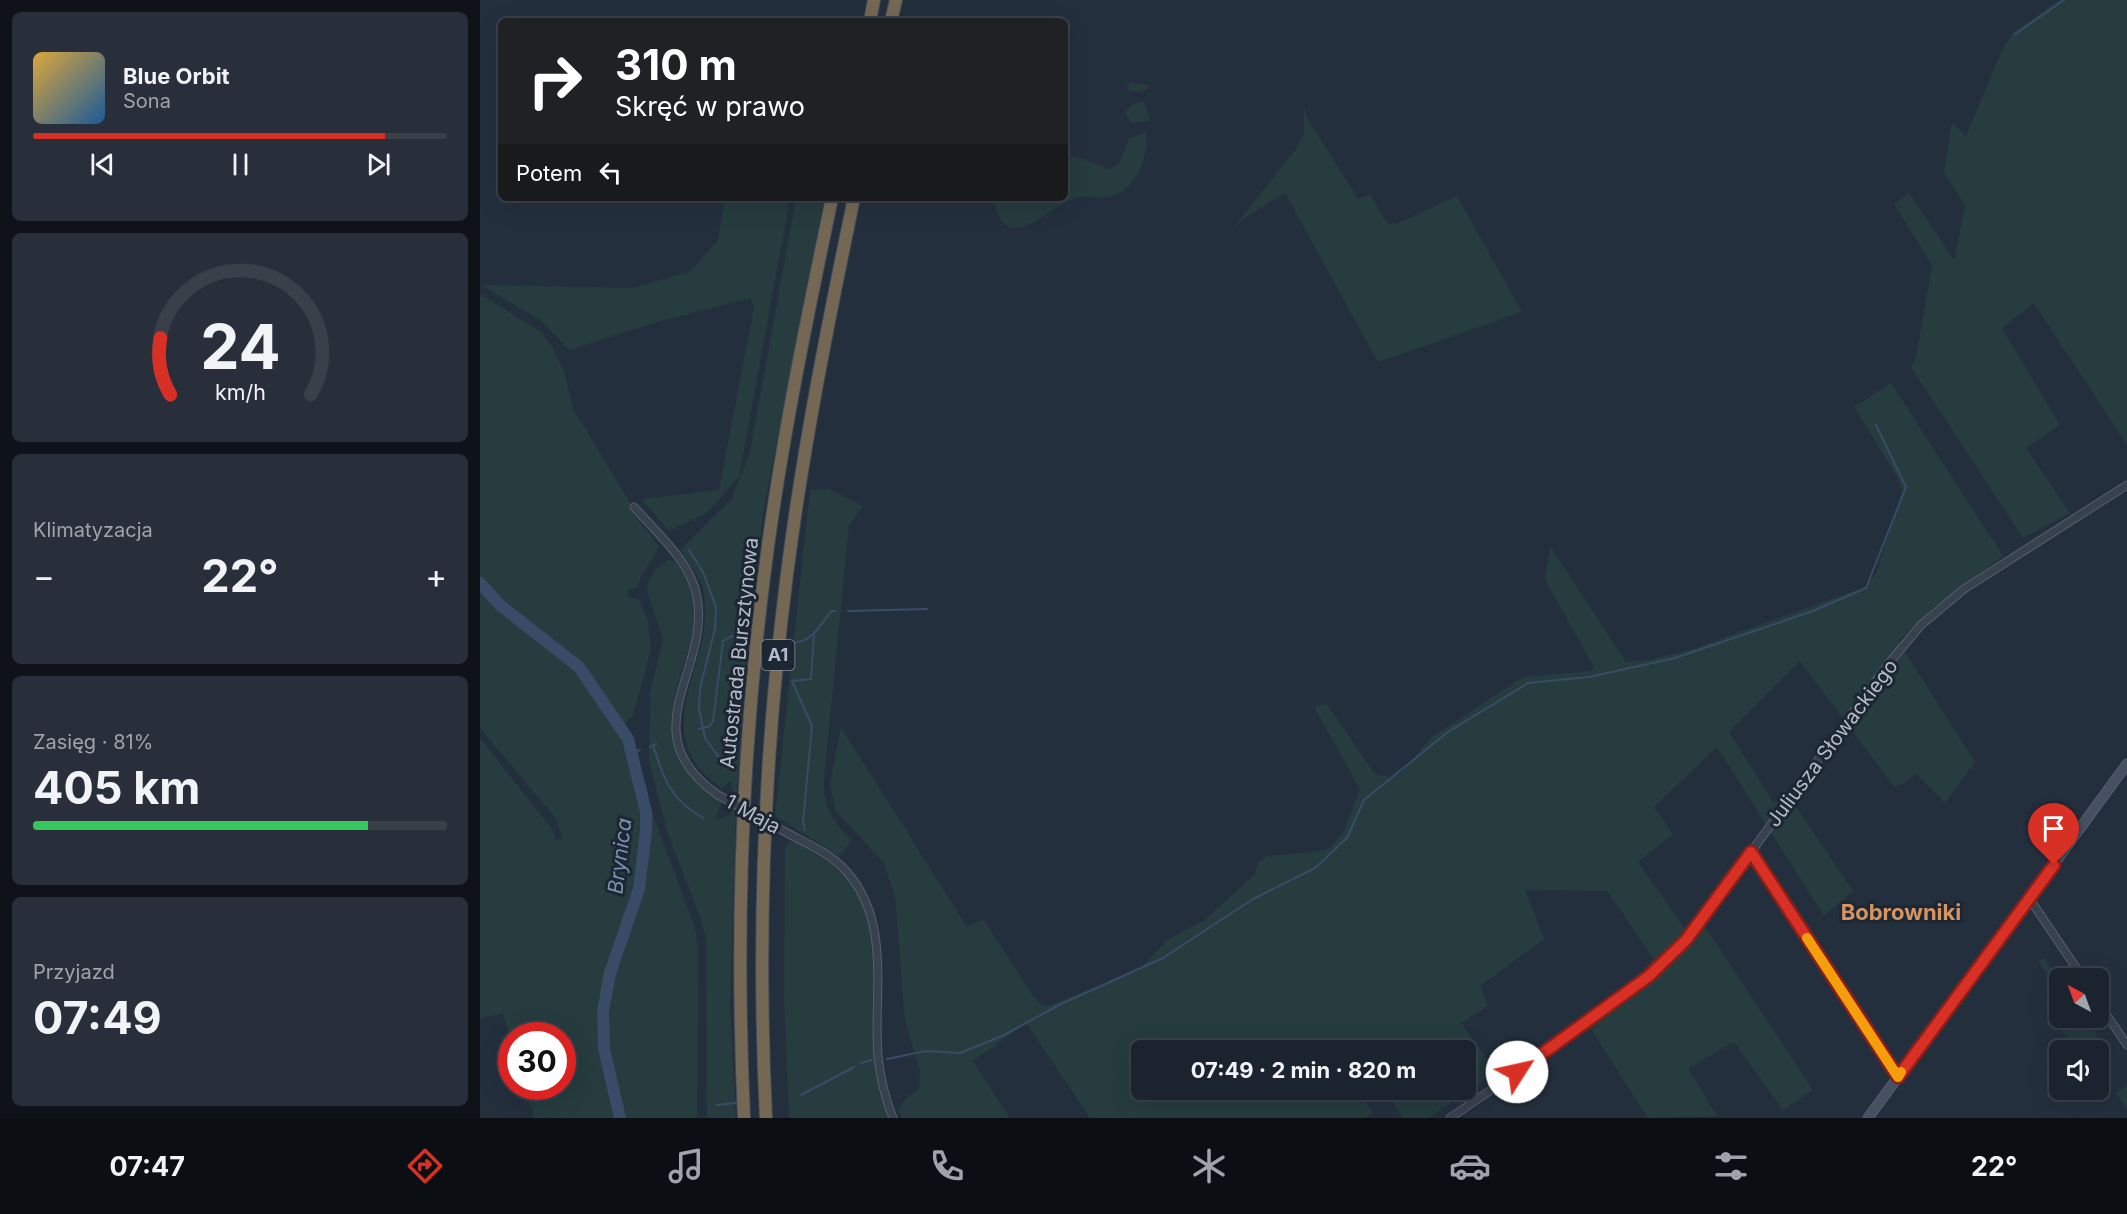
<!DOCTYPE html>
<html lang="pl">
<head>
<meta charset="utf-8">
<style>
  body { margin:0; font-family:Inter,sans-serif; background:#282f3a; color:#f1f3f6; height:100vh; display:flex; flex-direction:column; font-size:22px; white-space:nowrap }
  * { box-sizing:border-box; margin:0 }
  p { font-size:20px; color:#a0a4aa }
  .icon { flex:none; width:33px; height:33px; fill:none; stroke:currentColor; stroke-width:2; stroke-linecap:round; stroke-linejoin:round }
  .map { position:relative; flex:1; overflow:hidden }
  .sheet { display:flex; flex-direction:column; gap:12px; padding:12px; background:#0f1319; width:480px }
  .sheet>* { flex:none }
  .top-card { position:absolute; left:18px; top:18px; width:570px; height:183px; border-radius:9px; box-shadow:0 6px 24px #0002,0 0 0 2px #39404a; background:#202124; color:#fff; overflow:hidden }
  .needle { width:39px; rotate:319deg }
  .tools { position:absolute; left:1569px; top:968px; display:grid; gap:12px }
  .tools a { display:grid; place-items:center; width:60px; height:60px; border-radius:9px; background:#1b232e; box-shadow:0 6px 24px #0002,0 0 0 2px #39404a; font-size:30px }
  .speed { position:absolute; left:18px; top:1022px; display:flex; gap:12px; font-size:30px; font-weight:700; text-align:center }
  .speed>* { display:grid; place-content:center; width:78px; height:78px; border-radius:50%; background:#1b232e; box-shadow:0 6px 24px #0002,0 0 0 2px #39404a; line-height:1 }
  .speed .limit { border:9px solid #d22; background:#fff; color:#111 }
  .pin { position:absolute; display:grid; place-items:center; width:51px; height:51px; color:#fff; margin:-62px -26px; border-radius:50% 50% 50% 0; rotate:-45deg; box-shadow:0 0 6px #0007 }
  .pin .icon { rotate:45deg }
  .me { position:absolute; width:66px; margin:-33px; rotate:55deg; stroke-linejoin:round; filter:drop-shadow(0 0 4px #0008) }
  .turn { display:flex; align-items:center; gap:21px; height:126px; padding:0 18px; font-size:27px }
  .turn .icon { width:78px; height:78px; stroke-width:2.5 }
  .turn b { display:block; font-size:42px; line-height:51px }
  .then { display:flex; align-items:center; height:57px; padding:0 18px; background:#0003; gap:12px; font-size:22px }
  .big { font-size:45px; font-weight:700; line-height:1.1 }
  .sheet .widget { flex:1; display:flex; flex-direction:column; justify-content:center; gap:9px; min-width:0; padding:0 21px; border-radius:9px; background:#282f3a }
  .sheet .dial { align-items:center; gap:0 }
  .dial svg { height:156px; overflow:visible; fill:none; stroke:#39404a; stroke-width:7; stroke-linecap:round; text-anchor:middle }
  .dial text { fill:#f1f3f6; stroke:none }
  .song { display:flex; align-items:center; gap:18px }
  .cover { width:72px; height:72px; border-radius:9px; background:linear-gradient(135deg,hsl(40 70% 55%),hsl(210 70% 35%)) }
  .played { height:6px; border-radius:3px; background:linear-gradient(90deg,#d93025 85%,#39404a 85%) }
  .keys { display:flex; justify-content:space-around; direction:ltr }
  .heat { display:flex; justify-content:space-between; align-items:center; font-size:33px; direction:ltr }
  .charge { height:9px; border-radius:4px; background:linear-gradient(90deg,#34c759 81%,#39404a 0) }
  .trip { position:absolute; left:651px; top:1040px; width:345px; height:60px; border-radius:9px; background:#1b232e; box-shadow:0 6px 24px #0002,0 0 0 2px #39404a; font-weight:700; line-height:60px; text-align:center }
  .menu { display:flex; height:96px; justify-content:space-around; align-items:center; background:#0b0e12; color:#a0a4aa }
  .menu .icon { width:42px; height:42px }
  .menu .selected { color:#d93025 }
  .menu b { font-size:27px; color:#f1f3f6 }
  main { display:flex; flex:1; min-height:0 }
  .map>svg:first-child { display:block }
  .green { fill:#263c3f }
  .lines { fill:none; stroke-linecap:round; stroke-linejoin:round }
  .stream { stroke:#394c67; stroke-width:2 }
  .river { stroke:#394c67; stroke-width:12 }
  .street-casing { stroke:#565f6c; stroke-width:9 }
  .secondary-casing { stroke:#565f6c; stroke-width:11 }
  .highway-casing { stroke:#434c59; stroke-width:14 }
  .street { stroke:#38414e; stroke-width:7 }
  .secondary { stroke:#465061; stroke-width:9 }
  .highway { stroke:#746855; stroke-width:12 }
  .street-bridge-casing { stroke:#565f6c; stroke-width:9; stroke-linecap:butt }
  .street-bridge { stroke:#38414e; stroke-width:7 }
  .route-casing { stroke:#8d1f18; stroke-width:15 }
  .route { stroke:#d93025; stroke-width:10 }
  .slow { stroke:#f59e0b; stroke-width:10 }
  .labels { text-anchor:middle; stroke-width:6; stroke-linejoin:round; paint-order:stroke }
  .shield { fill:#1d2633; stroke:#878f9c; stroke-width:1.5 }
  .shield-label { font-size:18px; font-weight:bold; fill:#b4bcc9 }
  .street-label { font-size:20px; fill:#b4bcc9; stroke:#1d2633 }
  .water-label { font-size:21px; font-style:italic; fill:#7c92b1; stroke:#1d2633 }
  .quarter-label { font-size:22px; font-weight:bold; fill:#d59563; stroke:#1d2633 }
</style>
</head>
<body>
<main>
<section class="sheet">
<div class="widget">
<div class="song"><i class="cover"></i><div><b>Blue Orbit</b><p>Sona</p></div></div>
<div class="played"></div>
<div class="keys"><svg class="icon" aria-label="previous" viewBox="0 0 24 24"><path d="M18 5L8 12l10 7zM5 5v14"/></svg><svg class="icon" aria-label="pause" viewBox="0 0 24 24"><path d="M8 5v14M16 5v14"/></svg><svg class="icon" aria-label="next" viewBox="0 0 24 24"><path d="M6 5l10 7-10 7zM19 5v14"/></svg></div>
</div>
<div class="widget dial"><svg viewBox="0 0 100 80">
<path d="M14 69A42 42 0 1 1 86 69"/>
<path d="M14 69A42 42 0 0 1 9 40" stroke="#d93025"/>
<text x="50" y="56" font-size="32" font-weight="700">24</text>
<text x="50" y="72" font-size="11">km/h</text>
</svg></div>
<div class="widget"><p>Klimatyzacja</p>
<div class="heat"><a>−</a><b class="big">22°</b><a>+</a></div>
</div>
<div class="widget"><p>Zasięg · 81%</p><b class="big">405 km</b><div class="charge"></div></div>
<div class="widget"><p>Przyjazd</p><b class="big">07:49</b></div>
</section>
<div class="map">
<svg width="1647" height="1118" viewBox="0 0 1647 1118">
  <rect width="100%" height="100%" fill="#242f3e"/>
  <!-- green -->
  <g class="green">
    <path d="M 1579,0 L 1647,0 L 1647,445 L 1554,303 L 1522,328 L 1580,425 L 1546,448 L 1590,513 L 1543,538 L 1431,367 L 1436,357 L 1452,265 L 1414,204 L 1429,193 L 1474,260 L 1485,206 L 1464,172 L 1472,122 L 1486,136 L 1522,50 L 1533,33 Z"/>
    <path d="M 653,83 L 668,85 L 667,89 L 658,92 L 649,91 L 647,85 Z"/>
    <path d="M 663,101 L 670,118 L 668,121 L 651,123 L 645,112 L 651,105 Z"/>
    <path d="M 824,107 L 827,118 L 878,199 L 890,194 L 907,224 L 916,224 L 977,196 L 1042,312 L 898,362 L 805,193 L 766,217 L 751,231 L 815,150 L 824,134 Z"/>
    <path d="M 666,132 C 669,157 656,192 627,197 C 617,198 605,195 595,198 C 566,208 525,260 513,198 L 585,198 L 585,159 L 594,156 L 629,169 L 640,162 L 649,139 Z"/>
    <path d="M 245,198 L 310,198 L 259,477 L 227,513 L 189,531 L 162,499 L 239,490 L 274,307 L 270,298 L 170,324 L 89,350 L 60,320 L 1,285 L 154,288 L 211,271 L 238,240 Z"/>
    <path d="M 316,198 L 344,198 L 283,513 L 267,644 L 257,795 L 253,792 L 250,781 L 242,789 C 161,730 236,667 224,594 C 222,578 208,563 200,550 L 251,500 L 270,452 Z"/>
    <path d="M 0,294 L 61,332 L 73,348 L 84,371 L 93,409 L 151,504 L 151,511 L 179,546 C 174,561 161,570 158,587 L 148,590 L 148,597 L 159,599 L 168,622 L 171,648 L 153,716 L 138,730 C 145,753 161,790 164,813 C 170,884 126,942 120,1009 C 117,1046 129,1083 137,1118 L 54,1118 L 45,1086 L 82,1086 L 82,1035 L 32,1035 L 31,1042 L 23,1013 L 0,1019 L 0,738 L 72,829 L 76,841 L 82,838 L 77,820 L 0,728 Z"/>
    <path d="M 1411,383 L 1523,556 L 1451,610 L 1418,641 L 1495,762 L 1465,803 L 1437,774 L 1415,788 L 1320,661 L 1249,732 L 1294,803 L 1305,790 L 1373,891 L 1344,916 L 1237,747 L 1174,807 L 1193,834 L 1158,862 L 1205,929 L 1218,916 L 1333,1090 L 1303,1110 L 1254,1042 L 1208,1068 L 1237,1116 L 1168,1118 L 1108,1025 L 1174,959 L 1127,891 L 1045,890 L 1064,939 L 1000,986 L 1008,1006 L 981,1023 L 1016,1072 L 948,1118 L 923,1118 L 904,1089 L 986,1089 L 986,1050 L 662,1050 L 662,1089 L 876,1089 L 893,1113 L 884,1118 L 610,1118 L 546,1023 L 493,1061 L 530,1118 L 422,1118 L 418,1110 L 425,1099 L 439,1089 L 440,1071 L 425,1021 L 415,898 L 404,863 L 356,811 L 350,784 L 361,727 L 487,927 L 503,919 L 554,997 L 563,1006 L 570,1005 L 659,970 L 687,940 L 726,919 L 775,874 L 778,863 L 787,856 L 835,852 L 850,848 L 864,831 L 880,789 L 834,707 L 846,703 L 895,774 L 910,777 L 920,774 L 952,737 L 1043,677 L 1111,671 L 1114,667 L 1065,580 L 1070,546 L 1146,662 L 1173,659 L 1210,650 L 1385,587 L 1396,574 L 1422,491 L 1417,477 L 1374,407 Z"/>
    <path d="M 349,489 L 383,506 L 369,525 L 344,780 C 344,811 352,819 372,840 L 359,856 L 295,816 L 330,490 Z"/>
    <path d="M 188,560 L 195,561 C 205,576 214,590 215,607 C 217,627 209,647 203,666 C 184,725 188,765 242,802 L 235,818 L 241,819 L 250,815 L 252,808 L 256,811 L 250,1005 L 256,1118 L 227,1118 L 226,941 L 221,919 L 188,834 L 169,761 L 170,693 L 183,639 L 167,591 L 168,582 L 176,569 Z"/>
    <path d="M 170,807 L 215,928 L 218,948 L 217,1118 L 144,1118 L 129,1040 L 127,1011 L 132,975 L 164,880 Z"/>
    <path d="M 310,842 L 315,842 C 339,856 364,869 379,893 C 404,932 391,1022 396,1069 C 398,1086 403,1102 409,1118 L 309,1118 L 304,1001 L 305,847 Z"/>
    <path d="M 1565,958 L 1579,983 L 1577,989 L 1558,961 Z"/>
    <path d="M 1605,1017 L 1630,1054 L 1619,1062 L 1618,1050 L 1595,1050 L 1582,1031 Z"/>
    <path d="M 1647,1085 L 1647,1110 L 1636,1093 Z"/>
  </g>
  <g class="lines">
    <!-- stream -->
    <g class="stream">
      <path d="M 1535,34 L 1584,0"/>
      <path d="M 209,550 L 223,572 L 236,607 L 235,629 L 220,688 L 219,708 L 225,738 L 243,763"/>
      <path d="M 368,611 L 447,609"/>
      <path d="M 307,642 C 330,645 338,629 351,611 L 356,611"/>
      <path d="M 219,729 L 230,726 L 233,721 L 243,641 L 252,636 L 270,638"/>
      <path d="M 173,745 C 184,780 190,799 223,818"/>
      <path d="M 170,747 L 176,744"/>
      <path d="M 151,753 L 160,750"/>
      <path d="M 325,830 L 323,822 L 332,726 L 312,681 L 331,679 L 334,635"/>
      <path d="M 407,1059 L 446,1051 L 480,1053 L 522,1036 L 581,1004 L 683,958 L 773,899 L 835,868 L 867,838 L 884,800 L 968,732 L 1048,683 L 1109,677 L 1195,658 L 1333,611 L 1386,588 L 1426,487 L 1396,425"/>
      <path d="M 381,1063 L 392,1060"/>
      <path d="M 321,1095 L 374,1067"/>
      <path d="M 237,1105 L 256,1103"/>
    </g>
    <!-- river -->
    <path class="river" d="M 0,583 L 20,605 L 99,667 L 148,739 L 166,812 L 166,831 L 159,889 L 130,973 L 123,1011 L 124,1048 L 140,1118"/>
    <defs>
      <g id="street">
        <path d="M 154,507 C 177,533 211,562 217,597 C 231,670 149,733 238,795"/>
        <path d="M 309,834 C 328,844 351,854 366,871 C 412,922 393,993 398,1056 C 400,1077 405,1098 413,1118"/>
        <path d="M 1271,852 L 1418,1077"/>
        <path d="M 1549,898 L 1603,978"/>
        <path d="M 1618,1002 L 1647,1045"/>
        <path d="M 970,1118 C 1051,1062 1135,1009 1206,941 L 1409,663 L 1441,625 L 1484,589 L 1647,485"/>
      </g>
      <path id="secondary" d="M 1388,1118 L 1647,764"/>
      <g id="highway">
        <path d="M 390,21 L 394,0"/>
        <path d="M 411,21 L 416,0"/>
        <path d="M 264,1118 C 255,927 262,736 288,546 C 304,429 328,313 352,198"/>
        <path d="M 286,1118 C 277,937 284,754 307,574 C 323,448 348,323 374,198"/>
      </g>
    </defs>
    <!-- street casing -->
    <use href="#street" class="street-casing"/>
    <!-- secondary casing -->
    <use href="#secondary" class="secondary-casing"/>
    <!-- highway casing -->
    <use href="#highway" class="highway-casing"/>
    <!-- street -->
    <use href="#street" class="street"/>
    <!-- secondary -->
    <use href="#secondary" class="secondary"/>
    <!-- highway -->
    <use href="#highway" class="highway"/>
    <defs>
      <path id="street-bridge" d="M 238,795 L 309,834"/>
    </defs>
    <!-- street-bridge casing -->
    <use href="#street-bridge" class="street-bridge-casing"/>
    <!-- street-bridge -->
    <use href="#street-bridge" class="street-bridge"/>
  </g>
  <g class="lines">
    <defs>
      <path id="route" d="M 1037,1072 L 1169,976 L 1206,940 L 1271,852 L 1418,1077 L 1574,865"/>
    </defs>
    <!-- route casing -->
    <use href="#route" class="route-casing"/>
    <!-- route -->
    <use href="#route" class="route"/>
    <!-- slow -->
    <path class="slow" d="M 1327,938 L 1418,1077 L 1421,1072"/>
  </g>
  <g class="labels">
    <!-- shield labels -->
    <rect class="shield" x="281.5" y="640" width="33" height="30" rx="4.5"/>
    <g class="shield-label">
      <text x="298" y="661">A1</text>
    </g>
    <!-- street labels -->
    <g class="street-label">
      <text transform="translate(259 653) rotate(-84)" y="7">Autostrada Bursztynowa</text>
      <text transform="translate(1352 743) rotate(-53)" y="7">Juliusza Słowackiego</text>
      <text transform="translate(273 814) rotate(29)" y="7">1 Maja</text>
    </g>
    <!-- water labels -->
    <g class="water-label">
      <text transform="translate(140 856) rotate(-83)" y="7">Brynica</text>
    </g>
    <!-- quarter labels -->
    <g class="quarter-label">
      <text x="1421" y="920">Bobrowniki</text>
    </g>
  </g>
</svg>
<div class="tools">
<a><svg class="needle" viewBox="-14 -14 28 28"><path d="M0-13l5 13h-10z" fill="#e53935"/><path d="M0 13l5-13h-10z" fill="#a0a4aa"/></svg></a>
<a><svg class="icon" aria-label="sound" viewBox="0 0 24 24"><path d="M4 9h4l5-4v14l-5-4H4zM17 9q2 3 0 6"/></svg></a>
</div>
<div class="speed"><div class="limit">30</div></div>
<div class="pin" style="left:1574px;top:865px;background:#d93025"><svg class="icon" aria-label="arrive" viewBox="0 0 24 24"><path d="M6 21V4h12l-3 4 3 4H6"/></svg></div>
<svg class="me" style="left:1037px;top:1072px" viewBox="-20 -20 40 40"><circle r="19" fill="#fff"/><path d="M0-13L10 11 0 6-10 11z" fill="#d93025"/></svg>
<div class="trip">07:49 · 2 min · 820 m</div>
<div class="top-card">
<div class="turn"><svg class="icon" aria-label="right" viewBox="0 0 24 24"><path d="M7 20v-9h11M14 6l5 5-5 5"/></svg><div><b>310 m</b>Skręć w prawo</div></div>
<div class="then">Potem<svg class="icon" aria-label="left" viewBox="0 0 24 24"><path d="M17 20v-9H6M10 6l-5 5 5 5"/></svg></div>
</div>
</div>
</main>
<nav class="menu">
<b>07:47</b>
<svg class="icon selected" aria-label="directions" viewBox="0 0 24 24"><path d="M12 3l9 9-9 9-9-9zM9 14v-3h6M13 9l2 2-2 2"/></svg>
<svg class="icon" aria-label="music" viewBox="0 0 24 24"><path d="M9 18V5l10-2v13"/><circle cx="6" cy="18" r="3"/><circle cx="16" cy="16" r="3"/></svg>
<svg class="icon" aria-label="phone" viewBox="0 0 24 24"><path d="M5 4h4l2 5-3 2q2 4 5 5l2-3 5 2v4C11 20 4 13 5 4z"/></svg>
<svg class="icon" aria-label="climate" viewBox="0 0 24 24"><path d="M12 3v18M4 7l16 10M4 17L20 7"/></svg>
<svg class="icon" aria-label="car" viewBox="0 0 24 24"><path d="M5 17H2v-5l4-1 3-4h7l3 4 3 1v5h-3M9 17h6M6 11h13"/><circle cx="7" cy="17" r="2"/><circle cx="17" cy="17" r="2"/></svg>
<svg class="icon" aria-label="filters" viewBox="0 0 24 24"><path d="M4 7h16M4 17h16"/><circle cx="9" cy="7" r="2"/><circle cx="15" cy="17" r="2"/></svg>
<b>22°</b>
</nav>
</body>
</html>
